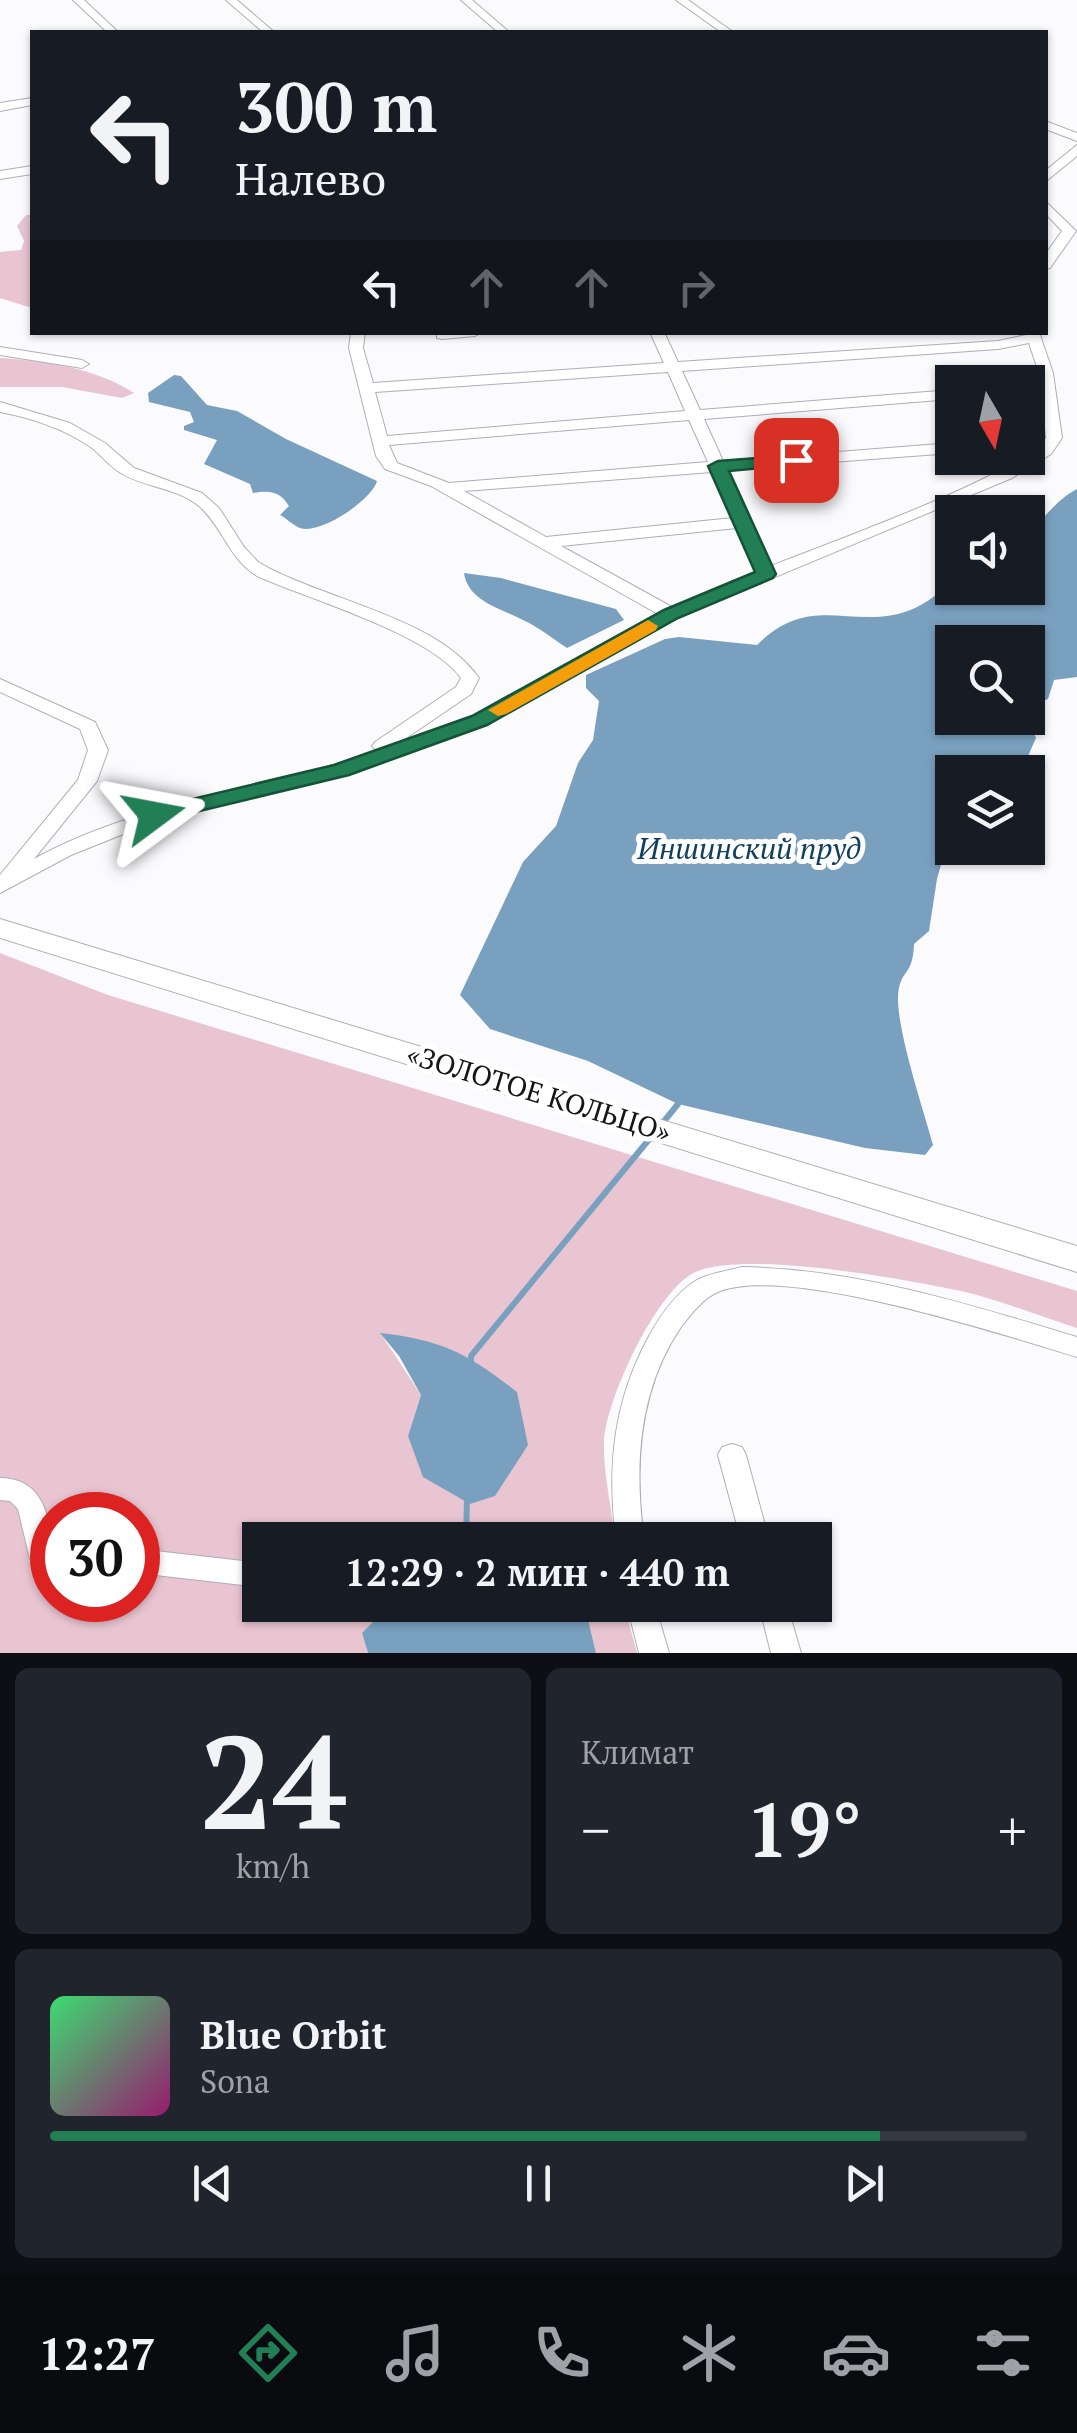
<!DOCTYPE html>
<html lang="ru">
<head>
<meta charset="utf-8">
<style>
  body { margin:0; font-family:"PT Serif",serif; background:#20242c; color:#f1f3f6; height:100vh; display:flex; flex-direction:column; font-size:38px; white-space:nowrap }
  * { box-sizing:border-box; margin:0 }
  p { font-size:32px; color:#9ea1a6 }
  .icon { flex:none; width:55px; height:55px; fill:none; stroke:currentColor; stroke-width:2; stroke-linecap:round; stroke-linejoin:round }
  .map { position:relative; height:1653px; overflow:hidden }
  .side { display:flex; flex-direction:column; gap:15px; padding:15px; background:#0d0f14; flex:1 }
  .side>* { flex:none }
  .hud { position:absolute; left:30px; top:30px; width:1018px; height:305px; border-radius:0px; box-shadow:0 2px 8px #0004; background:#171b24; color:#f1f3f6; overflow:hidden }
  .needle { width:65px; rotate:171deg }
  .tools { position:absolute; left:935px; top:365px; display:grid; gap:20px }
  .tools a { display:grid; place-items:center; width:110px; height:110px; border-radius:0px; background:#171b24; box-shadow:0 2px 8px #0004; font-size:50px }
  .speed { position:absolute; left:30px; top:1492px; display:flex; gap:20px; font-size:50px; font-weight:700; text-align:center }
  .speed>* { display:grid; place-content:center; width:130px; height:130px; border-radius:50%; background:#171b24; box-shadow:0 2px 8px #0004; line-height:1 }
  .speed .limit { border:15px solid #d22; background:#fff; color:#111 }
  .pin { position:absolute; display:grid; place-items:center; width:85px; height:85px; color:#fff; margin:-42px; border-radius:20px; box-shadow:0 5px 15px #0006 }
  .me { position:absolute; width:110px; margin:-55px; rotate:77deg; stroke-linejoin:round; filter:drop-shadow(0 0 8px #0008) }
  .turn { display:flex; align-items:center; gap:35px; height:210px; padding:0 40px; font-size:45px }
  .turn .icon { width:130px; height:130px; stroke-width:2.5 }
  .turn b { display:block; font-size:70px; line-height:85px }
  .lanes { display:flex; align-items:center; height:95px; padding:0 40px; background:#0003; justify-content:center; gap:50px; direction:ltr }
  .lanes .off { opacity:.35 }
  .big { font-size:75px; font-weight:800; line-height:1.1 }
  .side .tile { flex:1; display:flex; flex-direction:column; justify-content:center; gap:15px; min-width:0; padding:0 35px; border-radius:15px; background:#20242c }
  .side .dial { align-items:center; gap:0 }
  .dial b { font-size:130px; line-height:1 }
  .song { display:flex; align-items:center; gap:30px }
  .cover { width:120px; height:120px; border-radius:15px; background:linear-gradient(135deg,hsl(140 70% 55%),hsl(320 70% 35%)) }
  .played { height:10px; border-radius:5px; background:linear-gradient(90deg,#227e54 85%,#363941 85%) }
  .keys { display:flex; justify-content:space-around; direction:ltr }
  .heat { display:flex; justify-content:space-between; align-items:center; font-size:55px; direction:ltr }
  .side .tiles { flex:1; display:grid; gap:15px; grid-template-columns:1fr 1fr }
  .tile:last-child { grid-column:span 2 }
  .trip { position:absolute; left:242px; top:1522px; width:590px; height:100px; border-radius:0px; background:#171b24; box-shadow:0 2px 8px #0004; font-weight:800; line-height:100px; text-align:center }
  .tab-bar { display:flex; height:160px; justify-content:space-around; align-items:center; background:#090b0e; color:#9ea1a6 }
  .tab-bar .icon { width:70px; height:70px }
  .tab-bar .on { color:#227e54 }
  .tab-bar b { font-size:45px; color:#f1f3f6 }
  .map>svg:first-child { display:block }
  .green { fill:#e8c5d1; fill-rule:evenodd }
  .water { fill:#7aa0bf; fill-rule:evenodd }
  .lines { fill:none; stroke-linecap:round; stroke-linejoin:round }
  .stream { stroke:#7aa0bf; stroke-width:6 }
  .minor-casing { stroke:#b0acba; stroke-width:2 }
  .highway-casing { stroke:#b0acba; stroke-width:2 }
  .minor { fill:#fff; fill-rule:evenodd }
  .highway { fill:#fff; fill-rule:evenodd }
  .route { fill:#227e54; stroke:#165237; stroke-width:2.5 }
  .slow { fill:#f59e0b }
  .labels { text-anchor:middle; stroke-width:10; stroke-linejoin:round; paint-order:stroke }
  .street-label { font-size:28px; fill:#16151a; stroke:#fff }
  .water-label { font-size:30px; font-style:italic; fill:#11405f; stroke:#fff }
</style>
</head>
<body>
<div class="map">
<svg width="1077" height="1653" viewBox="0 0 1077 1653">
  <rect width="100%" height="100%" fill="#fbfbfe"/>
  <!-- green -->
  <g class="green">
    <path d="M 26,215 L 32,215 L 32,308 L 0,298 L 0,252 L 21,250 L 24,241 L 17,226 Z"/>
    <path d="M 0,358 C 45,361 96,368 134,393 L 122,398 L 62,387 L 0,387 Z"/>
    <path d="M 0,953 L 108,995 L 1077,1291 L 1077,1328 C 1039,1316 1000,1300 961,1291 C 909,1280 732,1247 690,1275 C 653,1299 607,1398 604,1441 C 603,1473 612,1509 615,1540 L 260,1540 L 260,1605 L 389,1605 L 362,1633 L 368,1653 L 0,1653 ZM 381,1334 L 528,1445 L 408,1436 L 421,1395 ZM 52,1515 L 138,1515 L 138,1600 L 52,1600 Z"/>
    <path d="M 564,1605 L 624,1605 L 637,1653 L 596,1653 L 587,1615 Z"/>
  </g>
  <!-- water -->
  <g class="water">
    <path d="M 174,375 L 181,376 L 207,405 L 237,411 L 286,439 L 377,481 C 372,500 320,535 300,528 C 294,526 286,518 280,515 L 289,506 C 280,491 269,490 253,493 L 250,484 L 204,464 L 217,440 L 184,430 L 184,426 L 194,422 L 190,412 L 149,402 L 148,393 Z"/>
    <path d="M 1077,489 L 1077,677 L 1054,680 L 1048,699 L 1029,706 L 1029,722 L 1036,738 L 1021,772 L 952,772 L 952,825 L 937,879 L 929,931 L 914,944 C 913,974 903,969 899,988 C 892,1018 924,1111 933,1145 L 925,1155 L 865,1148 L 678,1104 L 588,1061 L 490,1029 L 460,995 L 523,862 L 556,826 L 578,763 L 593,740 L 599,701 L 586,688 L 586,675 L 665,639 L 679,637 L 757,645 C 807,595 845,626 898,614 C 922,608 934,596 952,583 L 952,588 L 1028,588 L 1028,533 C 1046,517 1056,500 1077,489 ZM 1028,642 L 1028,718 L 952,718 L 952,642 Z"/>
    <path d="M 464,573 L 501,578 L 616,609 L 624,620 L 567,648 C 553,639 540,628 525,621 C 503,609 468,602 464,573 Z"/>
    <path d="M 380,1333 C 443,1340 468,1354 517,1392 L 528,1445 L 495,1496 L 470,1504 L 423,1477 L 408,1436 L 421,1395 L 399,1356 Z"/>
    <path d="M 389,1605 L 564,1605 L 587,1615 L 596,1653 L 368,1653 L 362,1633 Z"/>
  </g>
  <g class="lines">
    <!-- stream -->
    <g class="stream">
      <path d="M 661,1125 L 678,1104"/>
      <path d="M 471,1362 L 471,1356 L 651,1137"/>
      <path d="M 466,1540 L 467,1498"/>
    </g>
    <defs>
      <g id="minor">
        <path d="M 73,0 L 84,0 L 118,32 L 107,32 Z"/>
        <path d="M 226,0 L 237,0 L 274,32 L 263,32 Z"/>
        <path d="M 461,0 L 472,0 L 509,32 L 498,32 Z"/>
        <path d="M 676,0 L 688,0 L 733,32 L 721,32 Z"/>
        <path d="M 32,98 L 32,105 L 0,111 L 0,103 Z"/>
        <path d="M 1045,121 L 1077,133 L 1077,141 L 1045,129 Z"/>
        <path d="M 1077,145 L 1077,156 L 1045,182 L 1045,171 Z"/>
        <path d="M 32,166 L 32,174 L 0,179 L 0,171 Z"/>
        <path d="M 1045,201 L 1076,231 L 1050,268 L 1045,269 L 1045,255 L 1062,231 L 1045,213 Z"/>
        <path d="M 351,332 L 365,332 L 363,348 L 373,383 L 664,363 L 650,332 L 664,332 L 678,362 L 998,341 L 1026,335 L 1025,332 L 1039,332 L 1053,373 L 1062,438 L 1051,454 L 1012,478 L 677,618 L 486,725 L 348,774 L 161,819 L 71,855 L 0,893 L 0,875 L 78,780 L 88,750 L 80,729 L 0,692 L 0,679 L 95,722 L 108,750 L 97,781 L 34,859 C 141,800 264,791 377,751 L 372,746 L 375,742 L 456,687 L 461,678 C 430,634 308,599 257,576 C 228,558 223,527 199,506 C 176,487 145,488 121,473 C 110,467 102,456 92,448 C 65,429 32,418 0,412 L 0,402 L 70,423 L 105,443 L 134,468 L 202,493 L 219,508 L 244,547 L 258,562 C 322,600 436,616 479,678 L 471,694 L 399,743 L 472,717 L 658,614 L 431,486 L 385,469 L 376,456 L 349,348 ZM 1029,343 L 1039,373 L 1046,438 C 1020,475 826,544 771,566 L 727,470 L 952,453 L 952,443 L 723,461 L 704,419 L 952,399 L 952,390 L 700,410 L 682,371 L 998,349 ZM 668,372 L 685,411 L 387,436 L 375,392 ZM 689,420 L 708,462 L 449,483 L 397,463 L 389,445 ZM 712,472 L 733,518 L 546,537 L 464,491 ZM 737,528 L 757,572 L 672,607 L 561,546 Z"/>
        <path d="M 437,332 L 482,332 L 475,336 L 442,339 L 437,338 Z"/>
        <path d="M 0,347 L 82,360 L 89,364 L 82,368 L 0,355 Z"/>
        <path d="M 742,1267 C 857,1269 968,1304 1077,1337 L 1077,1357 C 1001,1334 790,1265 720,1291 C 704,1297 691,1314 681,1327 C 638,1390 634,1467 644,1540 L 616,1540 C 607,1468 613,1403 648,1338 C 660,1316 675,1293 697,1280 C 710,1273 727,1271 742,1267 Z"/>
        <path d="M 732,1444 L 742,1447 L 746,1455 L 769,1540 L 741,1540 L 718,1455 L 722,1447 Z"/>
        <path d="M 0,1478 C 47,1478 52,1525 52,1563 L 30,1559 L 18,1509 L 10,1501 L 0,1500 Z"/>
        <path d="M 138,1549 L 260,1563 L 260,1587 L 138,1573 Z"/>
        <path d="M 627,1605 L 655,1605 L 669,1653 L 639,1653 Z"/>
        <path d="M 759,1605 L 787,1605 L 801,1653 L 771,1653 Z"/>
      </g>
      <path id="highway" d="M 0,919 L 1077,1246 L 1077,1272 L 0,938 Z"/>
    </defs>
    <!-- minor casing -->
    <use href="#minor" class="minor-casing"/>
    <!-- highway casing -->
    <use href="#highway" class="highway-casing"/>
    <!-- minor -->
    <use href="#minor" class="minor"/>
    <!-- highway -->
    <use href="#highway" class="highway"/>
  </g>
  <!-- route -->
  <path class="route" d="M 796,455 L 805,460 L 802,464 L 729,471 L 776,574 L 773,578 L 678,618 L 487,725 L 349,775 L 154,822 L 142,815 L 146,810 L 334,765 L 472,716 L 664,610 L 755,572 L 708,466 L 718,461 Z"/>
  <!-- slow -->
  <path class="slow" d="M 648,620 L 658,626 L 656,630 L 506,714 L 498,716 L 488,710 Z"/>
  <g class="labels">
    <!-- street labels -->
    <g class="street-label">
      <text transform="translate(539 1093) rotate(17)" y="10">«ЗОЛОТОЕ КОЛЬЦО»</text>
    </g>
    <!-- water labels -->
    <g class="water-label">
      <text x="749" y="859">Иншинский пруд</text>
    </g>
  </g>
</svg>
<div class="tools">
<a><svg class="needle" viewBox="-14 -14 28 28"><path d="M0-13l5 13h-10z" fill="#e53935"/><path d="M0 13l5-13h-10z" fill="#9ea1a6"/></svg></a>
<a><svg class="icon" aria-label="sound" viewBox="0 0 24 24"><path d="M4 9h4l5-4v14l-5-4H4zM17 9q2 3 0 6"/></svg></a>
<a><svg class="icon" aria-label="search" viewBox="0 0 24 24"><circle cx="10" cy="10" r="6"/><path d="M15 15l6 6"/></svg></a>
<a><svg class="icon" aria-label="layers" viewBox="0 0 24 24"><path d="M12 4l9 5-9 5-9-5zM3 14l9 5 9-5"/></svg></a>
</div>
<div class="speed"><div class="limit">30</div></div>
<div class="pin" style="left:796px;top:460px;background:#d93025"><svg class="icon" aria-label="arrive" viewBox="0 0 24 24"><path d="M6 21V4h12l-3 4 3 4H6"/></svg></div>
<svg class="me" style="left:154px;top:815px" viewBox="-20 -20 40 40"><path d="M0-17L14 15 0 8-14 15z" fill="#227e54" stroke="#fff" stroke-width="4"/></svg>
<div class="trip">12:29 · 2 мин · 440 m</div>
<div class="hud">
<div class="turn"><svg class="icon" aria-label="left" viewBox="0 0 24 24"><path d="M17 20v-9H6M10 6l-5 5 5 5"/></svg><div><b>300 m</b>Налево</div></div>
<div class="lanes"><svg class="icon" aria-label="left" viewBox="0 0 24 24"><path d="M17 20v-9H6M10 6l-5 5 5 5"/></svg><svg class="icon off" aria-label="ahead" viewBox="0 0 24 24"><path d="M12 20V5M6 11l6-6 6 6"/></svg><svg class="icon off" aria-label="ahead" viewBox="0 0 24 24"><path d="M12 20V5M6 11l6-6 6 6"/></svg><svg class="icon off" aria-label="right" viewBox="0 0 24 24"><path d="M7 20v-9h11M14 6l5 5-5 5"/></svg></div>
</div>
</div>
<section class="side">
<div class="tiles">
<div class="tile dial"><b>24</b><p>km/h</p></div>
<div class="tile"><p>Климат</p>
<div class="heat"><a>−</a><b class="big">19°</b><a>+</a></div>
</div>
<div class="tile">
<div class="song"><i class="cover"></i><div><b>Blue Orbit</b><p>Sona</p></div></div>
<div class="played"></div>
<div class="keys"><svg class="icon" aria-label="previous" viewBox="0 0 24 24"><path d="M18 5L8 12l10 7zM5 5v14"/></svg><svg class="icon" aria-label="pause" viewBox="0 0 24 24"><path d="M8 5v14M16 5v14"/></svg><svg class="icon" aria-label="next" viewBox="0 0 24 24"><path d="M6 5l10 7-10 7zM19 5v14"/></svg></div>
</div>
</div>
</section>
<nav class="tab-bar">
<b>12:27</b>
<svg class="icon on" aria-label="directions" viewBox="0 0 24 24"><path d="M12 3l9 9-9 9-9-9zM9 14v-3h6M13 9l2 2-2 2"/></svg>
<svg class="icon" aria-label="music" viewBox="0 0 24 24"><path d="M9 18V5l10-2v13"/><circle cx="6" cy="18" r="3"/><circle cx="16" cy="16" r="3"/></svg>
<svg class="icon" aria-label="phone" viewBox="0 0 24 24"><path d="M5 4h4l2 5-3 2q2 4 5 5l2-3 5 2v4C11 20 4 13 5 4z"/></svg>
<svg class="icon" aria-label="climate" viewBox="0 0 24 24"><path d="M12 3v18M4 7l16 10M4 17L20 7"/></svg>
<svg class="icon" aria-label="car" viewBox="0 0 24 24"><path d="M5 17H2v-5l4-1 3-4h7l3 4 3 1v5h-3M9 17h6M6 11h13"/><circle cx="7" cy="17" r="2"/><circle cx="17" cy="17" r="2"/></svg>
<svg class="icon" aria-label="filters" viewBox="0 0 24 24"><path d="M4 7h16M4 17h16"/><circle cx="9" cy="7" r="2"/><circle cx="15" cy="17" r="2"/></svg>
</nav>
</body>
</html>
